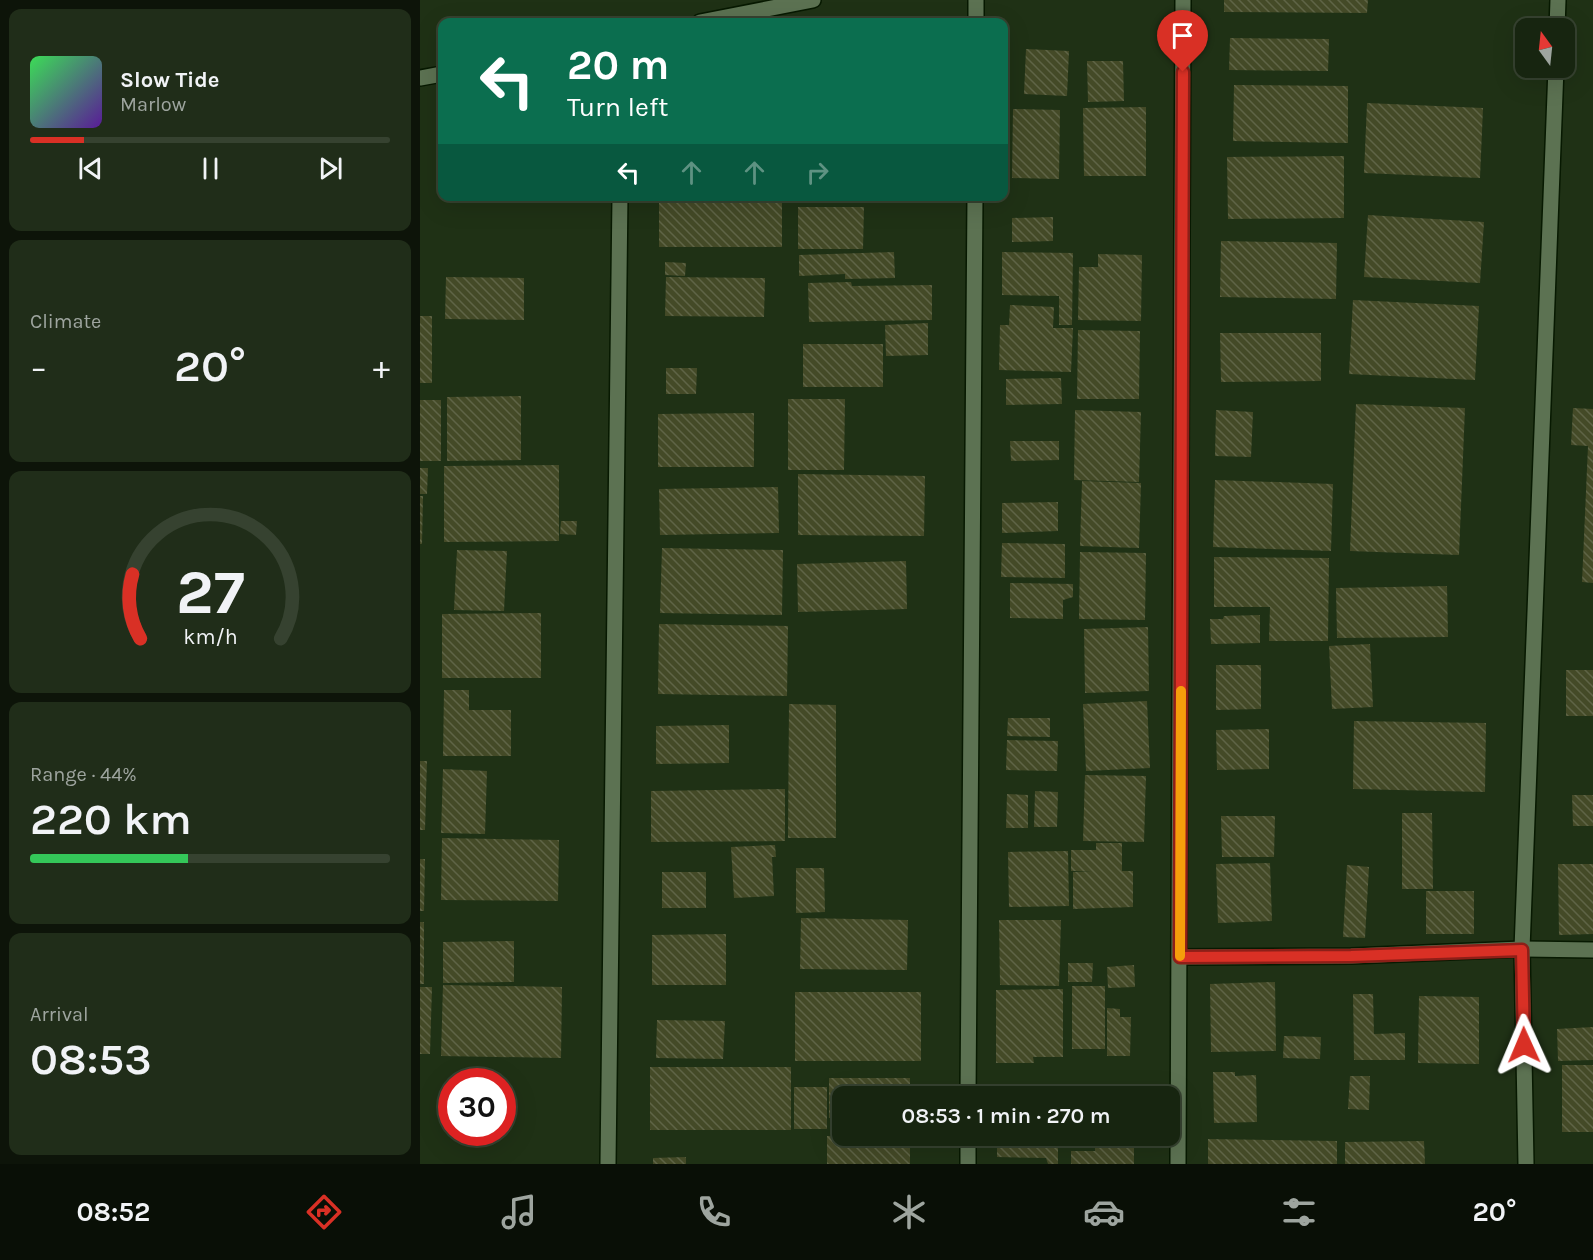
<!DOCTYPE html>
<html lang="en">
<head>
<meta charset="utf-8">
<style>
  body { margin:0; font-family:Karla,sans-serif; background:#202d19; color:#f1f3f6; height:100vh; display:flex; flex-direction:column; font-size:22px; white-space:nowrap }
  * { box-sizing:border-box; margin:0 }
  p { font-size:20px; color:#9ea59f }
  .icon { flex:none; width:33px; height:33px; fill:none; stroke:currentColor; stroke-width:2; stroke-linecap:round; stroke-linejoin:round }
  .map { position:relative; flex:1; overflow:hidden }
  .sheet { display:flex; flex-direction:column; gap:9px; padding:9px; background:#0d1409; width:420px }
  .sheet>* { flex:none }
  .banner { position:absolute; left:18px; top:18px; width:570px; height:183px; border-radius:12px; box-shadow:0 6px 24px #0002,0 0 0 2px #364230; background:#0b6e4f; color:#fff; overflow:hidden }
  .needle { width:39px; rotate:345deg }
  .fabs { position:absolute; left:1095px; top:18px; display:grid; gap:12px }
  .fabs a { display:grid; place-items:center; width:60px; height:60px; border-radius:12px; background:#172510; box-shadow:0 6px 24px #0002,0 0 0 2px #364230; font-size:30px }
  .speed { position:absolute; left:18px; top:1068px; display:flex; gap:12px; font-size:30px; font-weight:700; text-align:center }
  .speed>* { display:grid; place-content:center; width:78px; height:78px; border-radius:50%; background:#172510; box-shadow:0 6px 24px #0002,0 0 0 2px #364230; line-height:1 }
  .speed .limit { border:9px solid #d22; background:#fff; color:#111 }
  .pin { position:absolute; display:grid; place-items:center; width:51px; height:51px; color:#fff; margin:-62px -26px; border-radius:50% 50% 50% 0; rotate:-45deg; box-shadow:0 0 6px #0007 }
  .pin .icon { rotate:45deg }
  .me { position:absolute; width:66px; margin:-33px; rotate:359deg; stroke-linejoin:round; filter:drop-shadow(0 0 4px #0008) }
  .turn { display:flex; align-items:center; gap:21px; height:126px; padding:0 30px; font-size:27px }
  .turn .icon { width:78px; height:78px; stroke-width:2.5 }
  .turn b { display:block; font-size:42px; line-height:51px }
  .lanes { display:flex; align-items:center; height:57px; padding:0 30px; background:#0003; justify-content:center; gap:30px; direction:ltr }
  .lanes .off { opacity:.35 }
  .big { font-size:45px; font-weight:600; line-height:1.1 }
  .sheet .card { flex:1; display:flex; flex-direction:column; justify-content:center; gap:9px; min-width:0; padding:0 21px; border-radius:12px; background:#202d19 }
  .sheet .dial { align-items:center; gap:0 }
  .dial svg { height:156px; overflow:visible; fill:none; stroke:#364230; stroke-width:7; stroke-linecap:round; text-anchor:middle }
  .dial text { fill:#f1f3f6; stroke:none }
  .song { display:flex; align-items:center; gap:18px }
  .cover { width:72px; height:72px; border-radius:9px; background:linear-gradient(135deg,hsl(130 70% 55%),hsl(270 70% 35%)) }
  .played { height:6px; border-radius:3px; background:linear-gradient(90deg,#d93025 15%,#364230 15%) }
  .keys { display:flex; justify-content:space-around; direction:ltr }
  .heat { display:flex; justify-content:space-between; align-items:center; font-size:33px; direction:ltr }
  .charge { height:9px; border-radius:4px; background:linear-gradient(90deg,#34c759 44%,#364230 0) }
  .trip { position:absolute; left:412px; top:1086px; width:348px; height:60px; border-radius:12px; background:#172510; box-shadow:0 6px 24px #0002,0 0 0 2px #364230; font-weight:600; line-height:60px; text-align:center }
  .dock { display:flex; height:96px; justify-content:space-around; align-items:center; background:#090f06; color:#9ea59f }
  .dock .icon { width:42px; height:42px }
  .dock .active { color:#d93025 }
  .dock b { font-size:27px; color:#f1f3f6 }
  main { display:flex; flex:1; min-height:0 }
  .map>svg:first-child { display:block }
  .building { fill:url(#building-back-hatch) }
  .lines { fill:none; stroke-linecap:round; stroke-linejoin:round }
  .minor-casing { stroke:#071901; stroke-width:18 }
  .tertiary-casing { stroke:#071901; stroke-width:18 }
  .minor { stroke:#5c7252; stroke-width:15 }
  .tertiary { stroke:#5c7252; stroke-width:15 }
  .route-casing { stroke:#8d1f18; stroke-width:15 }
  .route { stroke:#d93025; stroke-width:10 }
  .slow { stroke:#f59e0b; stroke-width:10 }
</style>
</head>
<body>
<main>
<section class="sheet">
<div class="card">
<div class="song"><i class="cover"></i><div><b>Slow Tide</b><p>Marlow</p></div></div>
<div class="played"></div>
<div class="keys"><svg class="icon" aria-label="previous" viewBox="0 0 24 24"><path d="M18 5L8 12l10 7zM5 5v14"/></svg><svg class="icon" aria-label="pause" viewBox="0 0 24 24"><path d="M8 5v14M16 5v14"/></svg><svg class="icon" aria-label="next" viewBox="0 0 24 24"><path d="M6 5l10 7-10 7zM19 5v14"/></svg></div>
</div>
<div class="card"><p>Climate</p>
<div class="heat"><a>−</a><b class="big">20°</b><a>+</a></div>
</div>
<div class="card dial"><svg viewBox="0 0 100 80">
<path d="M14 69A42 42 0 1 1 86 69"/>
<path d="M14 69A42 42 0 0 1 10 36" stroke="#d93025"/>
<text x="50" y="56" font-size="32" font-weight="700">27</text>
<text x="50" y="72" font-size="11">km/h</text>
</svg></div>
<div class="card"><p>Range · 44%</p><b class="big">220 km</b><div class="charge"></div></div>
<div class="card"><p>Arrival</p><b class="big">08:53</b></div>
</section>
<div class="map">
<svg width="1173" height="1164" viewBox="0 0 1173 1164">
  <defs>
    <pattern id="building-back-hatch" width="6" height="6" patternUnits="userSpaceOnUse" patternTransform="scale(1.5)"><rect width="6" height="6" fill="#444a27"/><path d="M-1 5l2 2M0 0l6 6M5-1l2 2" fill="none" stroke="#5f6446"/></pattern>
  </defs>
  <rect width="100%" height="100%" fill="#1f3115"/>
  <!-- building -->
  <g class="building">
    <path d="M 804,0 L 948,0 L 947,13 L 804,12 Z"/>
    <path d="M 810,38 L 909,39 L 908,71 L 809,70 Z"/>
    <path d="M 606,49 L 649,51 L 647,96 L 604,94 Z"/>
    <path d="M 667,61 L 703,61 L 704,101 L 668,102 Z"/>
    <path d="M 814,85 L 928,86 L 928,143 L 813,141 Z"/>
    <path d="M 947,103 L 1063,108 L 1060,178 L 944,173 Z"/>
    <path d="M 726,107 L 726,176 L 664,176 L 663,108 Z"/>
    <path d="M 593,109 L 640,110 L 639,179 L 592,178 Z"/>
    <path d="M 924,156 L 924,218 L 808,219 L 807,157 Z"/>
    <rect x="239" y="196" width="123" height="51"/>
    <path d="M 378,207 L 444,207 L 443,249 L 378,249 Z"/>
    <path d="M 948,215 L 1064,222 L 1060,283 L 944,277 Z"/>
    <path d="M 633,217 L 633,241 L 592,242 L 592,218 Z"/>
    <path d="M 801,241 L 917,243 L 916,299 L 800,297 Z"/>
    <path d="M 474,252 L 475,278 L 425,279 L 425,274 L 379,276 L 379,255 Z"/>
    <path d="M 582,252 L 653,253 L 652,325 L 639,325 L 639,296 L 582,295 Z"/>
    <path d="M 678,254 L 722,255 L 721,321 L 658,320 L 659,267 L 678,267 Z"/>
    <path d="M 245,262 L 266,263 L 265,276 L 245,275 Z"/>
    <path d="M 26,277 L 104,278 L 104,320 L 25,319 Z"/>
    <path d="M 246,277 L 345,278 L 344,317 L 245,316 Z"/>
    <path d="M 431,282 L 432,286 L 512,285 L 512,320 L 389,322 L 388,283 Z"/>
    <path d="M 933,300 L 1059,306 L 1055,380 L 929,374 Z"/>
    <path d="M 590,305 L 634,307 L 633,328 L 653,328 L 651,372 L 579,370 L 580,325 L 589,325 Z"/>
    <rect x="0" y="316" width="12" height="67"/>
    <path d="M 508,323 L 508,355 L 466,356 L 465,325 Z"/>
    <path d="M 658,330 L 720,331 L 719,399 L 657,399 Z"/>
    <path d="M 800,333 L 901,333 L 901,381 L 801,382 Z"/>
    <rect x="383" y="344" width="80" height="43"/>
    <path d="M 246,368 L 277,368 L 276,394 L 246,394 Z"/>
    <path d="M 641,378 L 642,404 L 586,405 L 586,379 Z"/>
    <path d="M 101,396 L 101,460 L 27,461 L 27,397 Z"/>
    <path d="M 368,399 L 425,399 L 424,470 L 368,470 Z"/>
    <rect x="0" y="400" width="21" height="61"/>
    <path d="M 936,404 L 1045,408 L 1039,555 L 930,551 Z"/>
    <path d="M 1153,408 L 1173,409 L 1173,583 L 1162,582 L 1168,446 L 1151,445 Z"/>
    <path d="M 655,410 L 721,412 L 719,482 L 654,480 Z"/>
    <path d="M 796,410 L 833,412 L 831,457 L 795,456 Z"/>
    <path d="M 334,413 L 334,467 L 238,467 L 238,414 Z"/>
    <path d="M 590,441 L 639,441 L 639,460 L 591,461 Z"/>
    <path d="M 139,465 L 139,541 L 24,542 L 24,466 Z"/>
    <path d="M 0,468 L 8,468 L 7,494 L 0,494 Z"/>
    <path d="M 378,474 L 505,476 L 504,536 L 378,535 Z"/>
    <path d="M 795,480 L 913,484 L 911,551 L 793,547 Z"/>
    <path d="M 662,481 L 721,483 L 719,548 L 660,546 Z"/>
    <path d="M 358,487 L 359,533 L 240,535 L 239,489 Z"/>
    <path d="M 0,496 L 3,496 L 2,544 L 0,544 Z"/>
    <path d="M 638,502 L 638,531 L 582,533 L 582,503 Z"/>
    <path d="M 141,521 L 157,521 L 156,535 L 140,534 Z"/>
    <path d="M 582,543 L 645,544 L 645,578 L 581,577 Z"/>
    <path d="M 242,548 L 363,550 L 362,615 L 240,613 Z"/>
    <path d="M 37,550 L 87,551 L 84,611 L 34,610 Z"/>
    <path d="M 660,552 L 726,553 L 725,620 L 659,619 Z"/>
    <path d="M 794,557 L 909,558 L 908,641 L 849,641 L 850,607 L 794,607 Z"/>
    <path d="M 486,561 L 487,609 L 378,612 L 377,564 Z"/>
    <path d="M 590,583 L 653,584 L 653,597 L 643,600 L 643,619 L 590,618 Z"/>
    <path d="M 1027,586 L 1028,637 L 917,638 L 916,588 Z"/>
    <path d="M 121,613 L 121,678 L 22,678 L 22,614 Z"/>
    <path d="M 840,615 L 840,643 L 791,644 L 790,619 L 803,619 L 804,616 Z"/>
    <path d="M 239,624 L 368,626 L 367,696 L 238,694 Z"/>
    <path d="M 728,627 L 729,691 L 665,693 L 664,629 Z"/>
    <path d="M 950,644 L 953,707 L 912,709 L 909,646 Z"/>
    <path d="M 796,665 L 841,665 L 841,709 L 796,710 Z"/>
    <rect x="1146" y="670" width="27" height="46"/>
    <path d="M 24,690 L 49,690 L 49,710 L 91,710 L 91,756 L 23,756 Z"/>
    <path d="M 727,701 L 730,768 L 666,771 L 663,704 Z"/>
    <path d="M 369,704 L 416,705 L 416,838 L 368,838 Z"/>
    <path d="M 588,718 L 630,718 L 630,737 L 587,736 Z"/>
    <path d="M 934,721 L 1066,723 L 1065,792 L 933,789 Z"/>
    <path d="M 309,725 L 309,763 L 236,764 L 236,726 Z"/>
    <path d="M 849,729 L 849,769 L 797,770 L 796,730 Z"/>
    <path d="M 587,740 L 638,741 L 637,771 L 586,770 Z"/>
    <path d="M 0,761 L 7,761 L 5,830 L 0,830 Z"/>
    <path d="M 23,769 L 67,771 L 65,834 L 21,833 Z"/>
    <path d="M 665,775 L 726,776 L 724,842 L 663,841 Z"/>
    <path d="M 365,789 L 365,841 L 231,842 L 231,791 Z"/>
    <path d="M 615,791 L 638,792 L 637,827 L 614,827 Z"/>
    <path d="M 587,794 L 608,795 L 608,828 L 586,828 Z"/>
    <path d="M 1152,795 L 1173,795 L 1173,826 L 1153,826 Z"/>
    <path d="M 982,813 L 1012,813 L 1013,889 L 982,889 Z"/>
    <path d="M 801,816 L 855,816 L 854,857 L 802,857 Z"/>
    <path d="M 22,838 L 139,840 L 138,901 L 21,900 Z"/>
    <path d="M 676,843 L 702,843 L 702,871 L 713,871 L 713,907 L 653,909 L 653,872 L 672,871 L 651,871 L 651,850 L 676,850 Z"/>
    <path d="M 355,845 L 356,857 L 352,857 L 354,896 L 314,898 L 311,847 Z"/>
    <path d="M 648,851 L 649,906 L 589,907 L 588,852 Z"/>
    <path d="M 0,859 L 5,859 L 4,911 L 0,911 Z"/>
    <path d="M 850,863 L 852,921 L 798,923 L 796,864 Z"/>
    <path d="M 1138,864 L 1173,864 L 1173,934 L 1139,935 Z"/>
    <path d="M 927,865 L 949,867 L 945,938 L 923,937 Z"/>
    <path d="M 376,868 L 404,868 L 405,912 L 376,913 Z"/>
    <rect x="242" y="872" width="44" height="36"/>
    <rect x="1006" y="891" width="48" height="43"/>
    <path d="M 381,918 L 488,920 L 487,970 L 380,969 Z"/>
    <path d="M 579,920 L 641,920 L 639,986 L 580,985 Z"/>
    <rect x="0" y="922" width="4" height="62"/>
    <path d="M 306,934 L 306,985 L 232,985 L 232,935 Z"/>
    <path d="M 94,941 L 94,982 L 23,983 L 23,942 Z"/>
    <path d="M 648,963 L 673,963 L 672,982 L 648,982 Z"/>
    <path d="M 714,965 L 715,987 L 688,988 L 687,967 Z"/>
    <path d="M 855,982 L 856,1051 L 791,1052 L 790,984 Z"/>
    <path d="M 23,985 L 142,987 L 141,1058 L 21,1056 Z"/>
    <rect x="652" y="986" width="33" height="63"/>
    <path d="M 0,987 L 12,987 L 10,1054 L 0,1054 Z"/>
    <path d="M 643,989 L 643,1057 L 613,1057 L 614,1063 L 576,1063 L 576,990 Z"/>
    <rect x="375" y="992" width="126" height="69"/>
    <path d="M 933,994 L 953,994 L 954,1034 L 985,1033 L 985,1060 L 934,1060 Z"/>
    <path d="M 999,996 L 1059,997 L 1059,1064 L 998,1063 Z"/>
    <path d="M 687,1008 L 700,1009 L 700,1017 L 711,1017 L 710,1056 L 687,1056 Z"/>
    <path d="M 237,1020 L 305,1021 L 303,1059 L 236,1058 Z"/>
    <path d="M 1173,1027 L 1173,1060 L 1138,1061 L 1137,1029 Z"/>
    <path d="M 864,1036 L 901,1037 L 900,1059 L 863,1058 Z"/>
    <rect x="1142" y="1065" width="31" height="67"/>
    <rect x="230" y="1067" width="141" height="63"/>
    <path d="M 793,1072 L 815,1072 L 815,1076 L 836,1075 L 837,1122 L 794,1123 Z"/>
    <path d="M 930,1076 L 950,1076 L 949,1110 L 928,1109 Z"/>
    <path d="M 409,1078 L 490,1078 L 490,1096 L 423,1096 L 423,1118 L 409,1118 Z"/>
    <rect x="374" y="1087" width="33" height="42"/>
    <rect x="407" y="1136" width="83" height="28"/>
    <path d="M 788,1139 L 917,1141 L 917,1164 L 788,1164 Z"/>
    <path d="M 675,1141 L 714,1141 L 714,1164 L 651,1164 L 651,1151 L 675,1151 Z"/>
    <path d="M 1004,1141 L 1005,1164 L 925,1164 L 925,1142 Z"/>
    <path d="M 577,1144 L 638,1145 L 638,1164 L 628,1164 L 626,1158 L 577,1157 Z"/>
    <path d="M 266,1157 L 266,1164 L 233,1164 L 233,1158 Z"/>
  </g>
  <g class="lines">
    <defs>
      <g id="minor">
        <path d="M 556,22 L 556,0"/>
        <path d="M 1137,28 L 1138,0"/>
        <path d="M 760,957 L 931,956 L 1102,949 L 1173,950"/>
        <path d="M 548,1096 L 555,196"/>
        <path d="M 188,1164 L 200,196"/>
        <path d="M 548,1164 L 548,1136"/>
        <path d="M 758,1164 L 763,0"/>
        <path d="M 1106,1164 L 1102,949 L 1136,68"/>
      </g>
      <g id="tertiary">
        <path d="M 280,22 L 393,0"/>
        <path d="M 0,78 L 22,74"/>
      </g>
    </defs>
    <!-- minor casing -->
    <use href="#minor" class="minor-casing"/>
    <!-- tertiary casing -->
    <use href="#tertiary" class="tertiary-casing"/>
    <!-- minor -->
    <use href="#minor" class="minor"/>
    <!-- tertiary -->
    <use href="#tertiary" class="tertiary"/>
  </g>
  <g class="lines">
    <defs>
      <path id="route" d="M 763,72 L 760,957 L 931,956 L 1102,950 L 1104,1045"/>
    </defs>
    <!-- route casing -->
    <use href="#route" class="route-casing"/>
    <!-- route -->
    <use href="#route" class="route"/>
    <!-- slow -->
    <path class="slow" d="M 760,956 L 761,691"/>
  </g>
</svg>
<div class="fabs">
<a><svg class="needle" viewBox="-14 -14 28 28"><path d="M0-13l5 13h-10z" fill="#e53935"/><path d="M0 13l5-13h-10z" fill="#9ea59f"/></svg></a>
</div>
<div class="speed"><div class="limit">30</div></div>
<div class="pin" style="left:763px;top:72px;background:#d93025"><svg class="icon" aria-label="arrive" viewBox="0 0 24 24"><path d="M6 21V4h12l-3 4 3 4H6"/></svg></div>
<svg class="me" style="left:1104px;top:1045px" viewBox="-20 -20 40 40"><path d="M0-17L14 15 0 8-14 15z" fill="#d93025" stroke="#fff" stroke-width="4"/></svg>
<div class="trip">08:53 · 1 min · 270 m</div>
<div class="banner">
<div class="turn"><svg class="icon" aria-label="left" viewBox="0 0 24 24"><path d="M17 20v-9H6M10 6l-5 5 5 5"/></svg><div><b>20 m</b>Turn left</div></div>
<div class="lanes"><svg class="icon" aria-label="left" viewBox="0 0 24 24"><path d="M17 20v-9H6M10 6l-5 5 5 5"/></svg><svg class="icon off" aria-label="ahead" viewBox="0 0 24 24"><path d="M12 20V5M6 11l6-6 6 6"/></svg><svg class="icon off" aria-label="ahead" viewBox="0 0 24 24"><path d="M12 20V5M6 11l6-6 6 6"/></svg><svg class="icon off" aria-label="right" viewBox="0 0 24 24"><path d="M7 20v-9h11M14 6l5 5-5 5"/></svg></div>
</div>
</div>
</main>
<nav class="dock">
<b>08:52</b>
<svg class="icon active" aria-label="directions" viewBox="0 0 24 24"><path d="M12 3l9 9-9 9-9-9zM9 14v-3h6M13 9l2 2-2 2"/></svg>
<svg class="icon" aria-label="music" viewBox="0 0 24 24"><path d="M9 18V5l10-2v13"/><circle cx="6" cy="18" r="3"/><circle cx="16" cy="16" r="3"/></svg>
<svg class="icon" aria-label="phone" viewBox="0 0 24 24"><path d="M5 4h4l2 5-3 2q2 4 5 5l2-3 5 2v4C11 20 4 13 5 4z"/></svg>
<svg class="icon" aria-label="climate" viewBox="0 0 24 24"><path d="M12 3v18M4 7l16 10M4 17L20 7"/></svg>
<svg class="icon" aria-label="car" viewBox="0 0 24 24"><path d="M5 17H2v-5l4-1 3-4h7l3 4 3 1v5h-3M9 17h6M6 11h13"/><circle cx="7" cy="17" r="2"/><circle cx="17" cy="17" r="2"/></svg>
<svg class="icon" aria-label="filters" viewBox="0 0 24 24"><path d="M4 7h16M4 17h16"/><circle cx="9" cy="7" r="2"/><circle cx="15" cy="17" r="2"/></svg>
<b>20°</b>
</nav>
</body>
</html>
